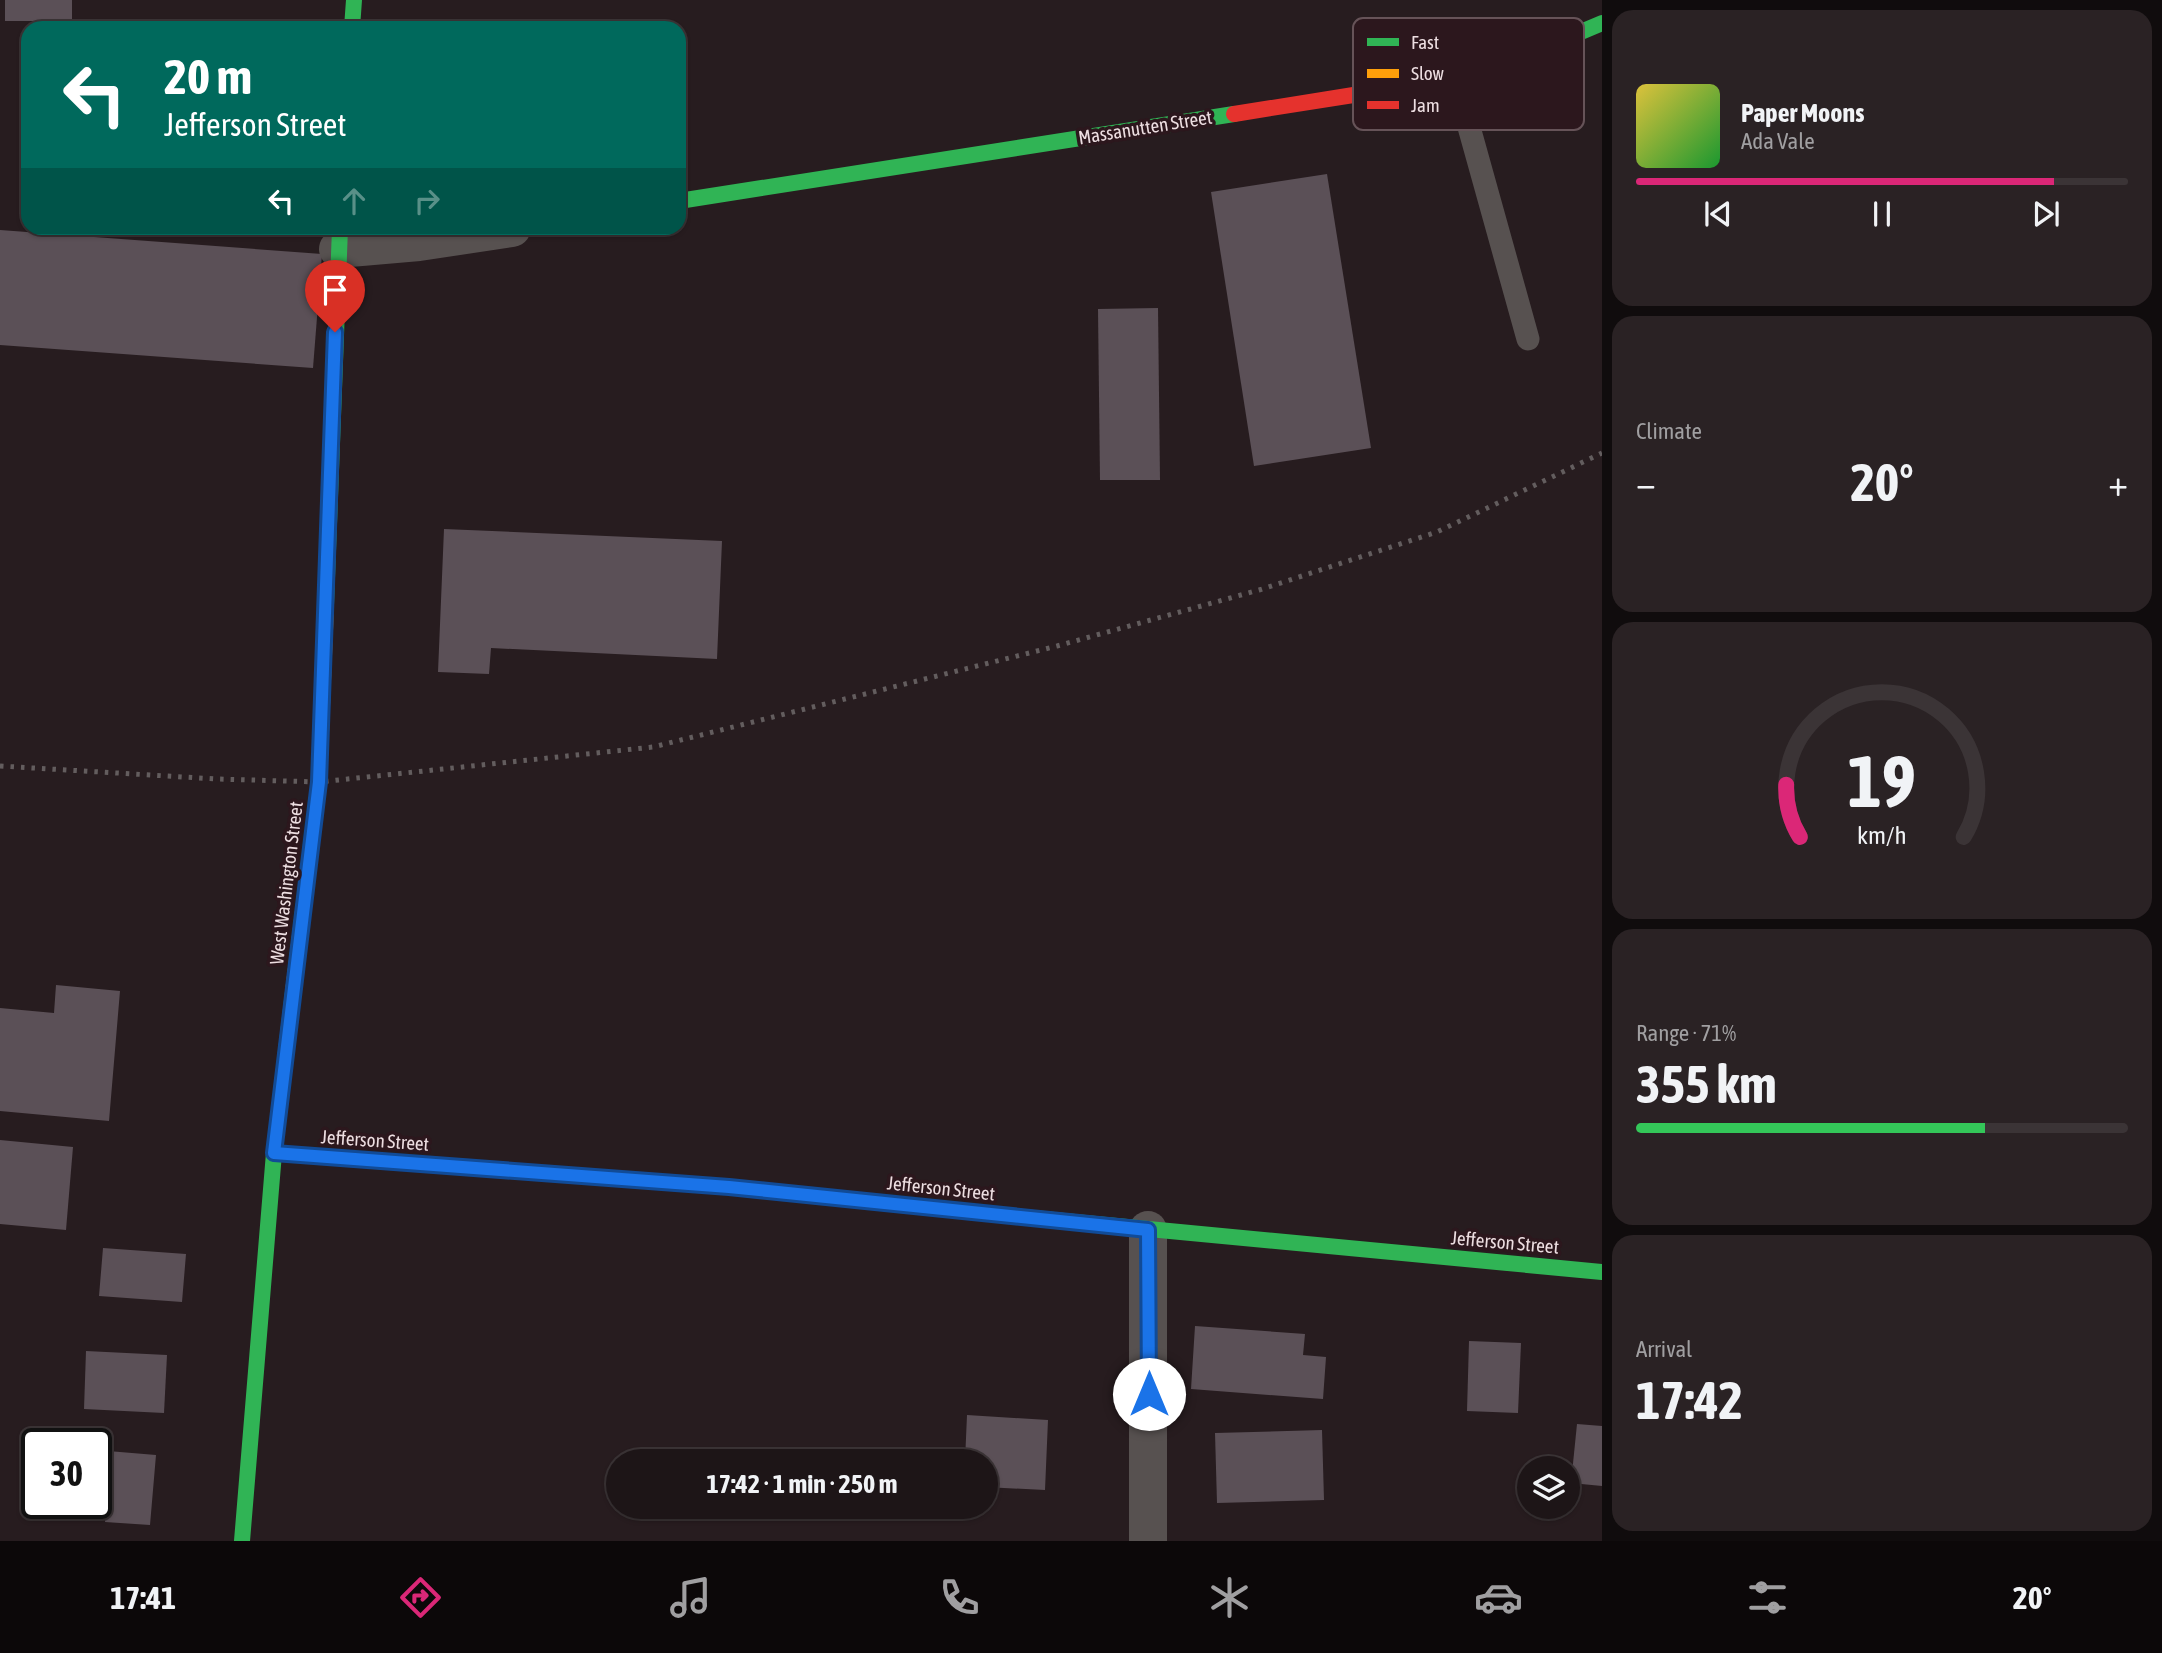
<!DOCTYPE html>
<html lang="en">
<head>
<meta charset="utf-8">
<style>
  body { margin:0; font-family:"Asap Condensed",sans-serif; background:#2a2224; color:#f1f3f6; height:100vh; display:flex; flex-direction:column; font-size:26px; white-space:nowrap }
  * { box-sizing:border-box; margin:0 }
  p { font-size:23px; color:#a09fa1 }
  .icon { flex:none; width:38px; height:38px; fill:none; stroke:currentColor; stroke-width:2; stroke-linecap:round; stroke-linejoin:round }
  .map { position:relative; flex:1; overflow:hidden }
  .drawer { display:flex; flex-direction:column; gap:10px; padding:10px; background:#100c0d; width:560px }
  .drawer>* { flex:none }
  .top-card { position:absolute; left:21px; top:21px; width:665px; height:214px; border-radius:21px; box-shadow:0 2px 5px #0004,0 0 0 2px #3b3436; background:#00695c; color:#fff; overflow:hidden }
  .tools { position:absolute; left:1517px; top:1456px; display:grid; gap:14px }
  .tools a { display:grid; place-items:center; width:63px; height:63px; border-radius:50%; background:#1d1517; box-shadow:0 2px 5px #0004,0 0 0 2px #3b3436; font-size:35px }
  .speed { position:absolute; left:21px; top:1428px; display:flex; gap:14px; font-size:35px; font-weight:700; text-align:center }
  .speed>* { display:grid; place-content:center; width:91px; height:91px; border-radius:50%; background:#1d1517; box-shadow:0 2px 5px #0004,0 0 0 2px #3b3436; line-height:1 }
  .speed .limit { border:4px solid #111; border-radius:10px; background:#fff; color:#111 }
  .pin { position:absolute; display:grid; place-items:center; width:60px; height:60px; color:#fff; margin:-72px -30px; border-radius:50% 50% 50% 0; rotate:-45deg; box-shadow:0 0 7px #0007 }
  .pin .icon { rotate:45deg }
  .me { position:absolute; width:77px; margin:-38px; rotate:0deg; stroke-linejoin:round; filter:drop-shadow(0 0 5px #0008) }
  .turn { display:flex; align-items:center; gap:24px; height:147px; padding:0 28px; font-size:32px }
  .turn .icon { width:91px; height:91px; stroke-width:2.5 }
  .turn b { display:block; font-size:49px; line-height:60px }
  .lanes { display:flex; align-items:center; height:66px; padding:0 28px; background:#0003; justify-content:center; gap:35px; direction:ltr }
  .lanes .off { opacity:.35 }
  .big { font-size:52px; font-weight:700; line-height:1.1 }
  .drawer .tile { flex:1; display:flex; flex-direction:column; justify-content:center; gap:10px; min-width:0; padding:0 24px; border-radius:21px; background:#2a2224 }
  .drawer .dial { align-items:center; gap:0 }
  .dial svg { height:182px; overflow:visible; fill:none; stroke:#3b3436; stroke-width:7; stroke-linecap:round; text-anchor:middle }
  .dial text { fill:#f1f3f6; stroke:none }
  .song { display:flex; align-items:center; gap:21px }
  .cover { width:84px; height:84px; border-radius:10px; background:linear-gradient(135deg,hsl(50 70% 55%),hsl(130 70% 35%)) }
  .played { height:7px; border-radius:4px; background:linear-gradient(90deg,#db2777 85%,#3b3436 85%) }
  .keys { display:flex; justify-content:space-around; direction:ltr }
  .heat { display:flex; justify-content:space-between; align-items:center; font-size:38px; direction:ltr }
  .charge { height:10px; border-radius:5px; background:linear-gradient(90deg,#34c759 71%,#3b3436 0) }
  .trip { position:absolute; left:606px; top:1449px; width:392px; height:70px; border-radius:35px; background:#1d1517; box-shadow:0 2px 5px #0004,0 0 0 2px #3b3436; font-weight:700; line-height:70px; text-align:center }
  .tab-bar { display:flex; height:112px; justify-content:space-around; align-items:center; background:#0c0809; color:#a09fa1 }
  .tab-bar .icon { width:49px; height:49px }
  .tab-bar .selected { color:#db2777 }
  .tab-bar b { font-size:32px; color:#f1f3f6 }
  main { display:flex; flex:1; min-height:0 }
  .map>svg:first-child { display:block }
  .building { fill:#5b5057 }
  .lines { fill:none; stroke-linecap:round; stroke-linejoin:round }
  .lane { stroke:#575150; stroke-width:23 }
  .street { stroke:#575150; stroke-width:38 }
  .fast { stroke:#30b455; stroke-width:16 }
  .slow { stroke:#ff9f0a; stroke-width:16 }
  .jam { stroke:#e5322d; stroke-width:16 }
  .rail { stroke:#635d5e; stroke-width:5; stroke-dasharray:3.5 7; stroke-linecap:butt }
  .route-casing { stroke:#114b97; stroke-width:18 }
  .route { stroke:#1a73e8; stroke-width:12 }
  .labels { text-anchor:middle; stroke-width:7; stroke-linejoin:round; paint-order:stroke }
  .street-label { font-size:19px; fill:#eddee1; stroke:#2c171d }
  .key { fill:#2c171d; stroke:#665358; stroke-width:2 }
  .key-label { font-size:19px; fill:#eddee1 }
</style>
</head>
<body>
<main>
<div class="map">
<svg width="1602" height="1541" viewBox="0 0 1602 1541">
  <rect width="100%" height="100%" fill="#271c1f"/>
  <!-- building -->
  <g class="building">
    <rect x="5" y="0" width="67" height="21"/>
    <path d="M 1327,174 L 1371,448 L 1254,466 L 1211,192 Z"/>
    <path d="M 0,230 L 322,254 L 313,368 L 0,345 Z"/>
    <path d="M 1158,308 L 1160,480 L 1100,480 L 1098,309 Z"/>
    <path d="M 444,529 L 722,541 L 717,659 L 491,648 L 489,674 L 438,672 Z"/>
    <path d="M 56,985 L 120,991 L 109,1121 L 0,1111 L 0,1008 L 54,1013 Z"/>
    <path d="M 0,1140 L 73,1147 L 66,1230 L 0,1224 Z"/>
    <path d="M 103,1248 L 186,1254 L 182,1302 L 99,1296 Z"/>
    <path d="M 1195,1326 L 1305,1334 L 1303,1355 L 1326,1357 L 1323,1399 L 1191,1389 Z"/>
    <path d="M 1469,1341 L 1521,1343 L 1518,1413 L 1467,1411 Z"/>
    <path d="M 86,1351 L 167,1355 L 164,1413 L 84,1409 Z"/>
    <path d="M 967,1415 L 1048,1420 L 1045,1490 L 985,1487 L 985,1461 L 965,1461 Z"/>
    <path d="M 1577,1424 L 1602,1426 L 1602,1486 L 1571,1483 Z"/>
    <path d="M 1322,1430 L 1324,1500 L 1217,1503 L 1215,1433 Z"/>
    <path d="M 96,1450 L 156,1455 L 150,1525 L 105,1522 L 109,1487 L 96,1487 Z"/>
  </g>
  <g class="lines">
    <!-- lane -->
    <path class="lane" d="M 1457,84 L 1528,339"/>
    <!-- street -->
    <g class="street">
      <path d="M 338,249 L 419,242 L 512,228"/>
      <path d="M 1148,1230 L 1148,1541"/>
    </g>
    <!-- fast -->
    <g class="fast">
      <path d="M 352,28 L 354,0"/>
      <path d="M 1517,59 L 1602,23"/>
      <path d="M 679,201 L 1234,114"/>
      <path d="M 326,605 L 340,228"/>
      <path d="M 274,1153 L 729,1187 L 876,1202"/>
      <path d="M 1033,1218 L 1602,1272"/>
      <path d="M 242,1541 L 274,1153 L 293,992"/>
    </g>
    <!-- slow -->
    <path class="slow" d="M 293,992 L 319,782 L 326,605"/>
    <!-- jam -->
    <g class="jam">
      <path d="M 1234,114 L 1366,93 L 1457,84 L 1517,59"/>
      <path d="M 876,1202 L 1033,1218"/>
    </g>
    <!-- rail -->
    <path class="rail" d="M 0,766 L 217,779 L 319,782 L 653,747 L 1057,646 L 1259,590 L 1437,532 L 1602,453"/>
  </g>
  <g class="lines">
    <defs>
      <path id="route" d="M 335,332 L 319,782 L 274,1153 L 729,1187 L 1148,1230 L 1149,1394"/>
    </defs>
    <!-- route casing -->
    <use href="#route" class="route-casing"/>
    <!-- route -->
    <use href="#route" class="route"/>
  </g>
  <g class="labels">
    <!-- street labels -->
    <g class="street-label">
      <text transform="translate(1145 127) rotate(-9)" y="7">Massanutten Street</text>
      <text transform="translate(286 883) rotate(-83)" y="7">West Washington Street</text>
      <text transform="translate(375 1140) rotate(4)" y="7">Jefferson Street</text>
      <text transform="translate(941 1188) rotate(6)" y="7">Jefferson Street</text>
      <text transform="translate(1505 1242) rotate(5)" y="7">Jefferson Street</text>
    </g>
  </g>
  <!-- legend -->
  <rect x="1353" y="18" width="231" height="112" rx="10" class="key"/>
  <rect x="1367" y="38" width="32" height="8" fill="#30b455"/>
  <rect x="1367" y="69" width="32" height="9" fill="#ff9f0a"/>
  <rect x="1367" y="101" width="32" height="8" fill="#e5322d"/>
  <g class="key-label">
    <text x="1411" y="49">Fast</text>
    <text x="1411" y="80">Slow</text>
    <text x="1411" y="112">Jam</text>
  </g>
</svg>
<div class="tools">
<a><svg class="icon" aria-label="layers" viewBox="0 0 24 24"><path d="M12 4l9 5-9 5-9-5zM3 14l9 5 9-5"/></svg></a>
</div>
<div class="speed"><div class="limit">30</div></div>
<div class="pin" style="left:335px;top:332px;background:#d93025"><svg class="icon" aria-label="arrive" viewBox="0 0 24 24"><path d="M6 21V4h12l-3 4 3 4H6"/></svg></div>
<svg class="me" style="left:1149px;top:1394px" viewBox="-20 -20 40 40"><circle r="19" fill="#fff"/><path d="M0-13L10 11 0 6-10 11z" fill="#1a73e8"/></svg>
<div class="trip">17:42 · 1 min · 250 m</div>
<div class="top-card">
<div class="turn"><svg class="icon" aria-label="left" viewBox="0 0 24 24"><path d="M17 20v-9H6M10 6l-5 5 5 5"/></svg><div><b>20 m</b>Jefferson Street</div></div>
<div class="lanes"><svg class="icon" aria-label="left" viewBox="0 0 24 24"><path d="M17 20v-9H6M10 6l-5 5 5 5"/></svg><svg class="icon off" aria-label="ahead" viewBox="0 0 24 24"><path d="M12 20V5M6 11l6-6 6 6"/></svg><svg class="icon off" aria-label="right" viewBox="0 0 24 24"><path d="M7 20v-9h11M14 6l5 5-5 5"/></svg></div>
</div>
</div>
<section class="drawer">
<div class="tile">
<div class="song"><i class="cover"></i><div><b>Paper Moons</b><p>Ada Vale</p></div></div>
<div class="played"></div>
<div class="keys"><svg class="icon" aria-label="previous" viewBox="0 0 24 24"><path d="M18 5L8 12l10 7zM5 5v14"/></svg><svg class="icon" aria-label="pause" viewBox="0 0 24 24"><path d="M8 5v14M16 5v14"/></svg><svg class="icon" aria-label="next" viewBox="0 0 24 24"><path d="M6 5l10 7-10 7zM19 5v14"/></svg></div>
</div>
<div class="tile"><p>Climate</p>
<div class="heat"><a>−</a><b class="big">20°</b><a>+</a></div>
</div>
<div class="tile dial"><svg viewBox="0 0 100 80">
<path d="M14 69A42 42 0 1 1 86 69"/>
<path d="M14 69A42 42 0 0 1 8 46" stroke="#db2777"/>
<text x="50" y="56" font-size="32" font-weight="700">19</text>
<text x="50" y="72" font-size="11">km/h</text>
</svg></div>
<div class="tile"><p>Range · 71%</p><b class="big">355 km</b><div class="charge"></div></div>
<div class="tile"><p>Arrival</p><b class="big">17:42</b></div>
</section>
</main>
<nav class="tab-bar">
<b>17:41</b>
<svg class="icon selected" aria-label="directions" viewBox="0 0 24 24"><path d="M12 3l9 9-9 9-9-9zM9 14v-3h6M13 9l2 2-2 2"/></svg>
<svg class="icon" aria-label="music" viewBox="0 0 24 24"><path d="M9 18V5l10-2v13"/><circle cx="6" cy="18" r="3"/><circle cx="16" cy="16" r="3"/></svg>
<svg class="icon" aria-label="phone" viewBox="0 0 24 24"><path d="M5 4h4l2 5-3 2q2 4 5 5l2-3 5 2v4C11 20 4 13 5 4z"/></svg>
<svg class="icon" aria-label="climate" viewBox="0 0 24 24"><path d="M12 3v18M4 7l16 10M4 17L20 7"/></svg>
<svg class="icon" aria-label="car" viewBox="0 0 24 24"><path d="M5 17H2v-5l4-1 3-4h7l3 4 3 1v5h-3M9 17h6M6 11h13"/><circle cx="7" cy="17" r="2"/><circle cx="17" cy="17" r="2"/></svg>
<svg class="icon" aria-label="filters" viewBox="0 0 24 24"><path d="M4 7h16M4 17h16"/><circle cx="9" cy="7" r="2"/><circle cx="15" cy="17" r="2"/></svg>
<b>20°</b>
</nav>
</body>
</html>
